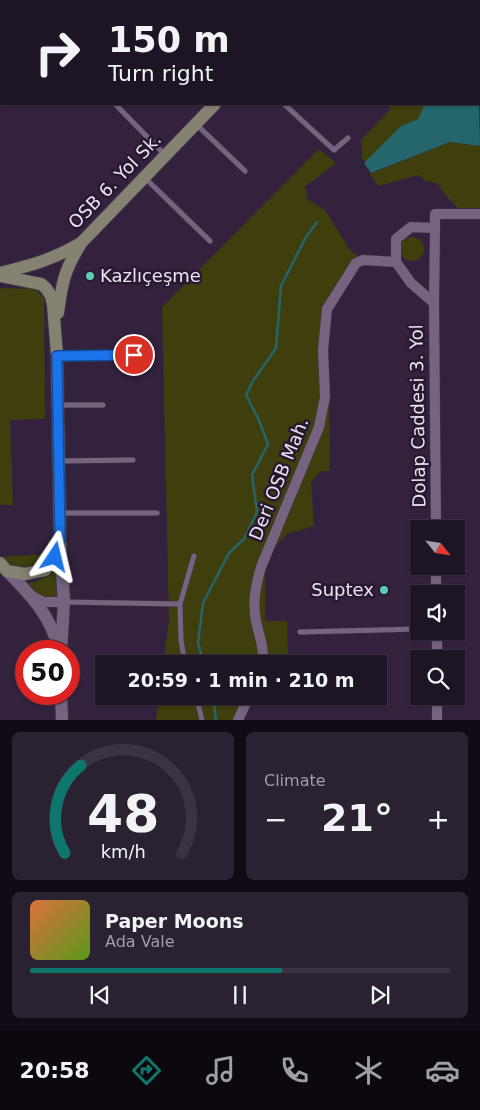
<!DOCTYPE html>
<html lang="en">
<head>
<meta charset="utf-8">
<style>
  body { margin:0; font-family:"DejaVu Sans",sans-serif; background:#2a2131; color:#f1f3f6; height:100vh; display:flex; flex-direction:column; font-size:19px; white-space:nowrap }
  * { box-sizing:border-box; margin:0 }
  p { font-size:16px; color:#a09ea6 }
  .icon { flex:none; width:28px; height:28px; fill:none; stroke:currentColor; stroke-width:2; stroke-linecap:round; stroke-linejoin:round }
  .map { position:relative; height:720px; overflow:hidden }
  .details { display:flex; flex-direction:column; gap:12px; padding:12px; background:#100b14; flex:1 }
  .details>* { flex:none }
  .guide { position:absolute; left:0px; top:0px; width:480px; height:105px; box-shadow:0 1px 4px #0004,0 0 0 1px #3b3341; background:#1d1424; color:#f1f3f6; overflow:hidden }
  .needle { width:32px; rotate:120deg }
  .fabs { position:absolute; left:410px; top:520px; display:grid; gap:10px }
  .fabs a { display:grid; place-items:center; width:55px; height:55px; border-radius:0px; background:#1d1424; box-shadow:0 1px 4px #0004,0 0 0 1px #3b3341; font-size:25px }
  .speed { position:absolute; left:15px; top:640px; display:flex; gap:10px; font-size:25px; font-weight:700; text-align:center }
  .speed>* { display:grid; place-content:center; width:65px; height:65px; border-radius:50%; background:#1d1424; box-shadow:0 1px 4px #0004,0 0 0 1px #3b3341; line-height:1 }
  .speed .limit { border:8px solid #d22; background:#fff; color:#111 }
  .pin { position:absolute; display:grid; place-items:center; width:42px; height:42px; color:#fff; margin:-21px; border:2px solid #fff; border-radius:50%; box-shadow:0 1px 5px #0007 }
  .me { position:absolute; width:55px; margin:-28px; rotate:10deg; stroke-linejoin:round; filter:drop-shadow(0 0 4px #0008) }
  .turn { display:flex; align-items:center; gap:18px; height:105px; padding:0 25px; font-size:22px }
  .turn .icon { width:65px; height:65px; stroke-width:2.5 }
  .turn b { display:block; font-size:35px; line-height:42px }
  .big { font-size:38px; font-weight:700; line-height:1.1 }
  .details .card { flex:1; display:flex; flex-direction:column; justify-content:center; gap:8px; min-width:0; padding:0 18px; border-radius:8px; background:#2a2131 }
  .details .dial { align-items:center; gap:0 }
  .dial svg { height:130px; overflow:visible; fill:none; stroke:#3b3341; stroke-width:7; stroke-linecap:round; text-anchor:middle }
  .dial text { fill:#f1f3f6; stroke:none }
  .song { display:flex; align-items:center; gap:15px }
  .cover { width:60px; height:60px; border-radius:8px; background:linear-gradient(135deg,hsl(20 70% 55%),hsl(90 70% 35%)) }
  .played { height:5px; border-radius:2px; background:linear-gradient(90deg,#0f766e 60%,#3b3341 60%) }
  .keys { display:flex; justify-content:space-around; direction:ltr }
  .heat { display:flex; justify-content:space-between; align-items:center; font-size:28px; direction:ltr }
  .details .tiles { flex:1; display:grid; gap:12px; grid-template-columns:1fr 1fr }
  .card:last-child { grid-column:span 2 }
  .trip { position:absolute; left:95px; top:655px; width:292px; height:50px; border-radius:0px; background:#1d1424; box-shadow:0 1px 4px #0004,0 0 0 1px #3b3341; font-weight:700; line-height:50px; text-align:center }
  .tabs { display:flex; height:80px; justify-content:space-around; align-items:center; background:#0c080e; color:#a09ea6 }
  .tabs .icon { width:35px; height:35px }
  .tabs .active { color:#0f766e }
  .tabs b { font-size:22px; color:#f1f3f6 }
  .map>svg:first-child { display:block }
  .built { fill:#33223e; fill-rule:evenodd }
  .green { fill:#3e3f0d }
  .water { fill:#25656c }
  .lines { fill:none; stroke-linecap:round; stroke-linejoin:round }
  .stream { stroke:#25656c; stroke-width:2.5 }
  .service-casing { stroke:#403547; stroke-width:6 }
  .minor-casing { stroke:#403547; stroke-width:11 }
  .tertiary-casing { stroke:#403547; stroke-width:14 }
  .secondary-casing { stroke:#403547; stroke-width:14 }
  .service { stroke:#74647f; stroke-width:5 }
  .minor { stroke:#74647f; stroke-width:10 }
  .tertiary { stroke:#74647f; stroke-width:12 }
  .secondary { stroke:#858272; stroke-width:12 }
  .route-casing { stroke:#114b97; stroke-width:12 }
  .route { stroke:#1a73e8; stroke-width:9 }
  .poi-dot { fill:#5eceb7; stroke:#271a30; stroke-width:2 }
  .labels { text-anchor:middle; stroke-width:5; stroke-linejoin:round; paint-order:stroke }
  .street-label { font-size:18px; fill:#ece3f2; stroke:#271a30 }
  .poi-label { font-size:18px; fill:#ece3f2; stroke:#271a30; text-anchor:start }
</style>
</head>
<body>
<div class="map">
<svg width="480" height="720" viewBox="0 0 480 720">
  <rect width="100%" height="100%" fill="#271a30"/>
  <!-- built -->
  <path class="built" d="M 0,0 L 480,0 L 480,720 L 0,720 ZM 1,1 L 479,1 L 479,104 L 1,104 ZM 419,529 L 456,529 L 456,566 L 419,566 ZM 419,594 L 456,594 L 456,631 L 419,631 ZM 26,651 L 69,651 L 69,694 L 26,694 ZM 419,659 L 456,659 L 456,696 L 419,696 ZM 104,664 L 379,664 L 379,696 L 104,696 Z"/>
  <!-- green -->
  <g class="green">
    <path d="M 388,104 L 444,104 L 369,164 L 362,159 L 361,140 L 391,109 Z"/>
    <path d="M 450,142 L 480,146 L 480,208 L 458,208 L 446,196 L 437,183 L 425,181 L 419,175 L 378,186 L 370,174 Z"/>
    <path d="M 319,149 L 336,163 L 305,187 L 308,200 L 325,210 L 350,250 L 363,261 L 328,307 L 330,471 L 321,471 L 311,482 L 314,526 L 287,534 L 265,557 L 265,621 L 287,621 L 288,664 L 163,664 L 169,621 L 162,307 Z"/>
    <circle cx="412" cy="249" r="12"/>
    <path d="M 0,288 L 35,289 L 44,298 L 45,419 L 10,420 L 13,505 L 0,505 Z"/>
    <path d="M 49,554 L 45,562 L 37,569 L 13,567 L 1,557 Z"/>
    <path d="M 58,564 L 58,598 L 52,601 L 31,590 L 26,584 C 41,581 48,576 58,564 Z"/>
    <path d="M 159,696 L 251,696 L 239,720 L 156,720 Z"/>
  </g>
  <!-- water -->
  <path class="water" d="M 479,99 L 480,146 L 450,142 L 371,173 L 364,163 L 401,126 L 418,119 L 425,104 L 479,104 Z"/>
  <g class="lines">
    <!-- stream -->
    <g class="stream">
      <path d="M 204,664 L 198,643 L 203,603 L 229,553 L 244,539 L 257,512 L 252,475 L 268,444 L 258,418 L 246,395 L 253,381 L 276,348 L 281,286 L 306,237 L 317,222"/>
      <path d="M 213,696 L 216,720"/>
    </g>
    <defs>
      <g id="service">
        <path d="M 400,0 L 401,1"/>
        <path d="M 115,104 L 165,155"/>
        <path d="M 284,104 L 334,150 L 348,138"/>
        <path d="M 197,125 L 245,171"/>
        <path d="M 144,177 L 210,241"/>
        <path d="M 57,355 L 134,355"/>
        <path d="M 59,405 L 103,405"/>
        <path d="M 58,461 L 133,460"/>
        <path d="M 60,513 L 157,513"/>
        <path d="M 65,602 L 180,604"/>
        <path d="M 300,632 L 419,629"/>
        <path d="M 185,664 L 181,640 L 180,604 L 194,556"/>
        <path d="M 196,696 L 202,720"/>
      </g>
      <g id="minor">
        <path d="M 435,228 L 435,214 L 480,214"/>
        <path d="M 434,303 L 411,283 L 396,262 L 396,239 L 411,227 L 435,228 L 434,303 L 436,529"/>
        <path d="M 436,566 L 436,594"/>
        <path d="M 32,596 L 43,602 L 64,602"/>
        <path d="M 437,631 L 437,659"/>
        <path d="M 262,664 C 265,649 259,636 256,621 C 252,602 256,585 261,567 L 319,427 L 325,397 L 323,350 L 327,309 L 356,263 L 363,260 L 396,262"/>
        <path d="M 437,696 L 437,720"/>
        <path d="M 238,720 L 249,696"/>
      </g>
      <g id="tertiary">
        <path d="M 60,541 L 64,602 L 61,651"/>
        <path d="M 7,571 C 29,593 51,616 58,647"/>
        <path d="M 61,694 L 62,720"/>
      </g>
      <g id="secondary">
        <path d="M 315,1 L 316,0"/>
        <path d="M 0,273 C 32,265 52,260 81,243 L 215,104"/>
        <path d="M 0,276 L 41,284 L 46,288 L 51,296 L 53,305 L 57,355 L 60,538 L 55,557 L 45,570 L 25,574 L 7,571 L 0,563"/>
        <path d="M 58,313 C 62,283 64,271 80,245"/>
      </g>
    </defs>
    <!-- service casing -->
    <use href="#service" class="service-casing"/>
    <!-- minor casing -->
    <use href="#minor" class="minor-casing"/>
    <!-- tertiary casing -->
    <use href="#tertiary" class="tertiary-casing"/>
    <!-- secondary casing -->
    <use href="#secondary" class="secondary-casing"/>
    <!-- service -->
    <use href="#service" class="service"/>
    <!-- minor -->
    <use href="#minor" class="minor"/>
    <!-- tertiary -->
    <use href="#tertiary" class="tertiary"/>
    <!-- secondary -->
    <use href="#secondary" class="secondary"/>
  </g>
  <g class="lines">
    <defs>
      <path id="route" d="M 55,557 L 60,538 L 57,356 L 134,355"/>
    </defs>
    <!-- route casing -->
    <use href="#route" class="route-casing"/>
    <!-- route -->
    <use href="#route" class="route"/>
  </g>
  <!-- markers -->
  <g class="poi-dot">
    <circle cx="90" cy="276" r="5"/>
    <circle cx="384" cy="590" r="5"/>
  </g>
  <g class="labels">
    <!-- street labels -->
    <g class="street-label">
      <text transform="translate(115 181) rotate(-46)" y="6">OSB 6. Yol Sk.</text>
      <text transform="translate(418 416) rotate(-91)" y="6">Dolap Caddesi 3. Yol</text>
      <text transform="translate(279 479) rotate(-68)" y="6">Deri OSB Mah.</text>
    </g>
    <!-- poi labels -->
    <g class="poi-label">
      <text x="100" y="282">Kazlıçeşme</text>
      <text x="374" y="596" text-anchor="end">Suptex</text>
    </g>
  </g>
</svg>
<div class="fabs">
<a><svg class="needle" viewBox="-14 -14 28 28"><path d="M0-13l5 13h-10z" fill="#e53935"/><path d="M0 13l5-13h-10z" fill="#a09ea6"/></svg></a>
<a><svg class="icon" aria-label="sound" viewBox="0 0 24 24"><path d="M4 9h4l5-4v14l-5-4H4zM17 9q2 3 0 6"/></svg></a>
<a><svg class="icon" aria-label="search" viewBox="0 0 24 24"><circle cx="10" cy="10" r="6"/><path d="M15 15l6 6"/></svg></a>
</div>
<div class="speed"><div class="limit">50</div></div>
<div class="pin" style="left:134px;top:355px;background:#d93025"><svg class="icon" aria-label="arrive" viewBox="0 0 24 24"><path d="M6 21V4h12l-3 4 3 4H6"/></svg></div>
<svg class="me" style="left:55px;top:557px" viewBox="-20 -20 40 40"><path d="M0-17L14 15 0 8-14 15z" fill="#1a73e8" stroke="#fff" stroke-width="4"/></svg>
<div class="trip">20:59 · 1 min · 210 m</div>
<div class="guide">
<div class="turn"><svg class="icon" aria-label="right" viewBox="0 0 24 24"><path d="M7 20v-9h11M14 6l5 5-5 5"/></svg><div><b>150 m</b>Turn right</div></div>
</div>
</div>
<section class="details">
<div class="tiles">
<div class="card dial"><svg viewBox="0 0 100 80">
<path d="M14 69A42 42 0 1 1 86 69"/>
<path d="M14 69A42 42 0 0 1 24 15" stroke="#0f766e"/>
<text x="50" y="56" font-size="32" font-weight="700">48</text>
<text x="50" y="72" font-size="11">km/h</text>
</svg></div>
<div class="card"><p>Climate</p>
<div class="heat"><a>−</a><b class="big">21°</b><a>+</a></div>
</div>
<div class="card">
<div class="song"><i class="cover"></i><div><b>Paper Moons</b><p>Ada Vale</p></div></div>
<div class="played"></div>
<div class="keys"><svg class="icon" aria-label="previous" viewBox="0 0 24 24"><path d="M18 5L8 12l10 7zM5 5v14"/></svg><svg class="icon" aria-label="pause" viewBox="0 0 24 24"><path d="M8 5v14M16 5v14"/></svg><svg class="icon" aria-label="next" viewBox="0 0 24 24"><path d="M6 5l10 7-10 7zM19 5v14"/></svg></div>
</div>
</div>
</section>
<nav class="tabs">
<b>20:58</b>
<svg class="icon active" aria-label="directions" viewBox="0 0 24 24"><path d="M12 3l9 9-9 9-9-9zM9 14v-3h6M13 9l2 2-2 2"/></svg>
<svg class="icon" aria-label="music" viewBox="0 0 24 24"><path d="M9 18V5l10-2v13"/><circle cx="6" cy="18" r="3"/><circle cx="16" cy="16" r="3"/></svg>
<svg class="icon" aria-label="phone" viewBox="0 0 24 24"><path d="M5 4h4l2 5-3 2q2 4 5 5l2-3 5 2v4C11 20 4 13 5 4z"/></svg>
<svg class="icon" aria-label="climate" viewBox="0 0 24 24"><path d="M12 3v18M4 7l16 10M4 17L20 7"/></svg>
<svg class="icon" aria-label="car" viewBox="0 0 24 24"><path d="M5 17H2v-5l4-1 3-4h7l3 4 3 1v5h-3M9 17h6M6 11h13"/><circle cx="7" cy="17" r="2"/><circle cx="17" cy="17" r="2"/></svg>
</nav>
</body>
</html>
